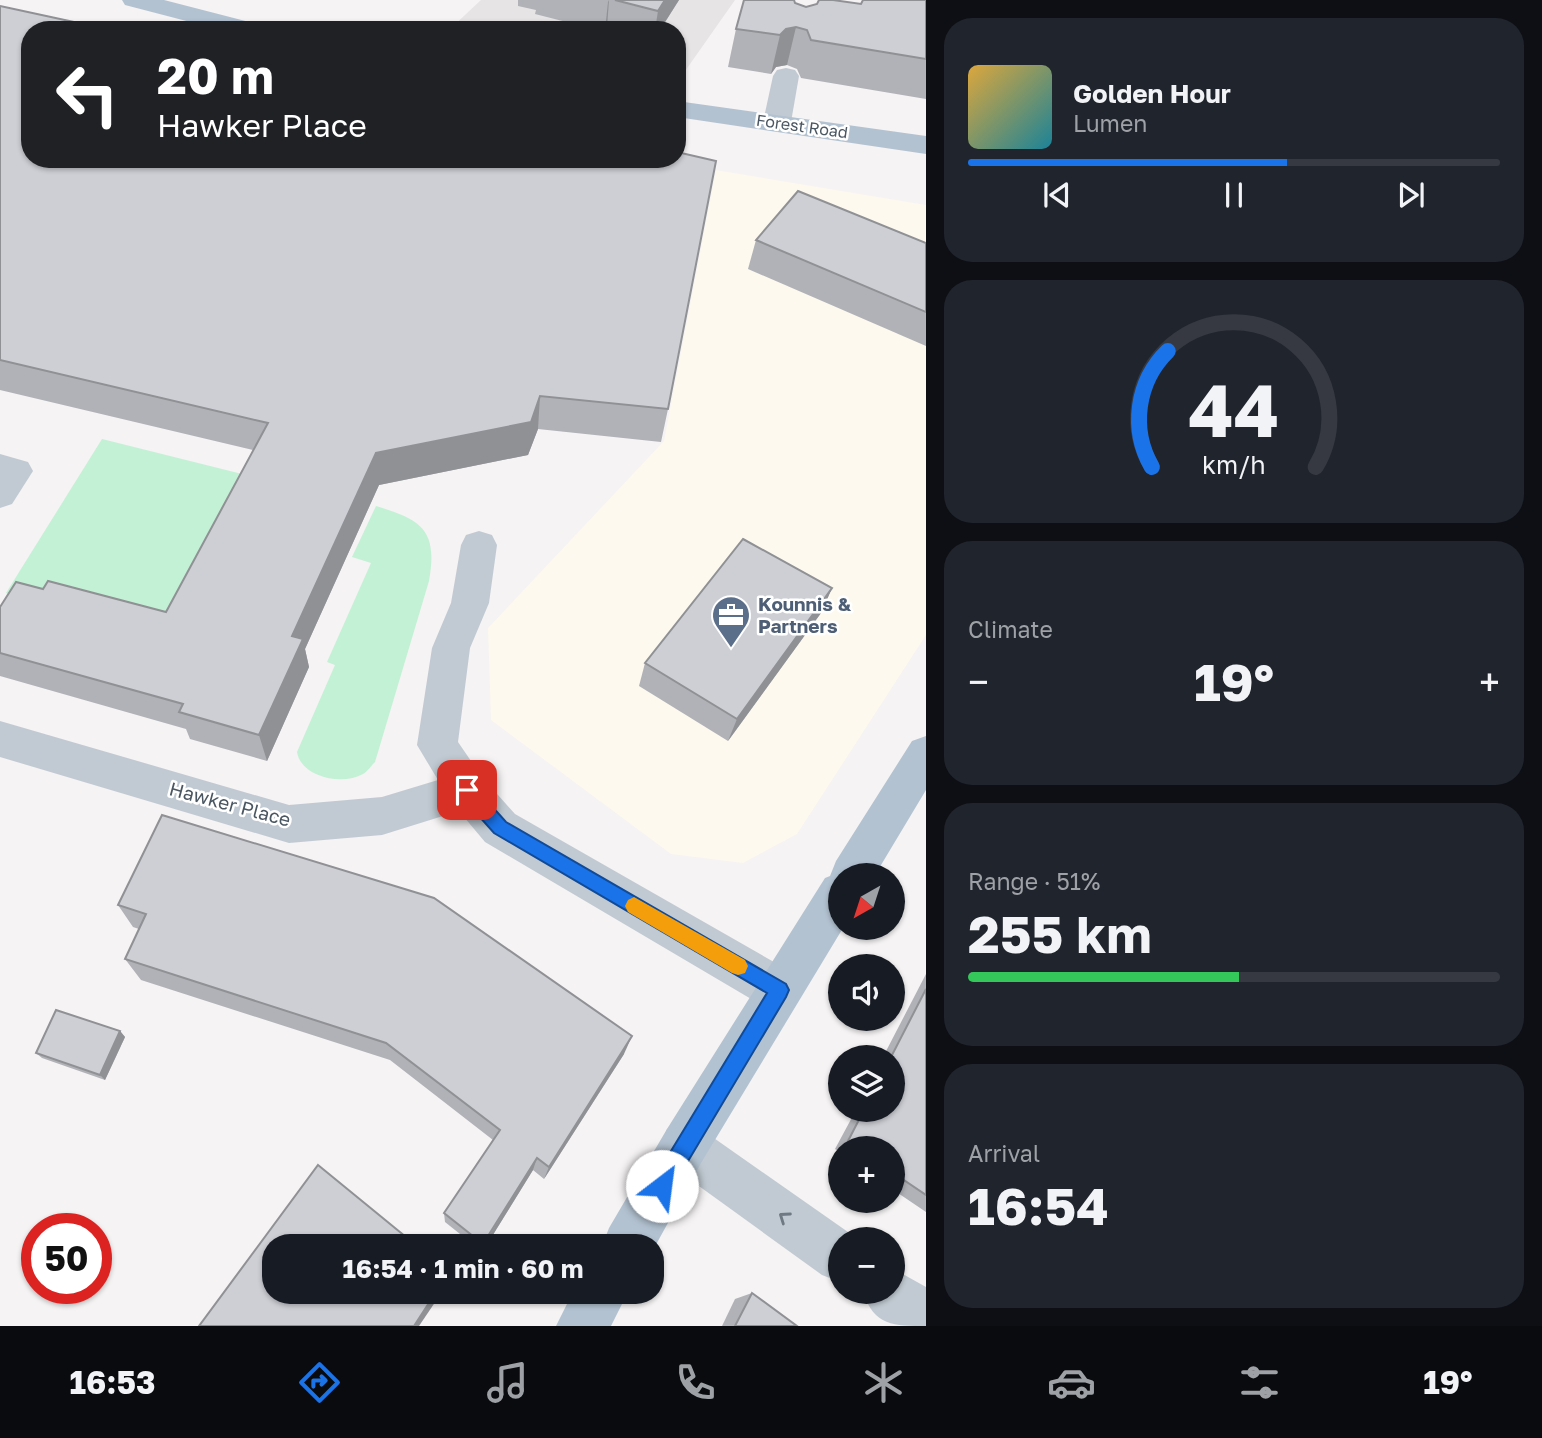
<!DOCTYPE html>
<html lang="en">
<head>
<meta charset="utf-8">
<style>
  body { margin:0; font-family:"Golos Text",sans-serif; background:#20242c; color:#f1f3f6; height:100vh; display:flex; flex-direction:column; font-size:26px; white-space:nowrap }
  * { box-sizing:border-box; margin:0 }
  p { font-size:23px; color:#9ea1a6 }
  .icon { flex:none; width:38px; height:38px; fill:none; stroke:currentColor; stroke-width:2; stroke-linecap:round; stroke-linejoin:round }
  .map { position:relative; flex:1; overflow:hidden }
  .sheet { display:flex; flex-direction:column; gap:18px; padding:18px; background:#0d0f14; width:616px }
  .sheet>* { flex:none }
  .guide { position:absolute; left:21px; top:21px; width:665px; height:147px; border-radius:28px; box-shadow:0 2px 5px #0004; background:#202124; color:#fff; overflow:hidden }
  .needle { width:46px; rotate:219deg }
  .fabs { position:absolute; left:828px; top:863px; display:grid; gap:14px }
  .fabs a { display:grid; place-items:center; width:77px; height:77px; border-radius:50%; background:#171b24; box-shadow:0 2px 5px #0004; font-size:35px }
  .speed { position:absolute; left:21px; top:1213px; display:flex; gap:14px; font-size:35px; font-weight:700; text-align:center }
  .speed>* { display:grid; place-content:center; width:91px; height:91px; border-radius:50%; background:#171b24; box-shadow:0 2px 5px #0004; line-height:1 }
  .speed .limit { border:10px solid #d22; background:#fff; color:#111 }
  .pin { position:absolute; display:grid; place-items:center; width:60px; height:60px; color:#fff; margin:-30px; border-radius:14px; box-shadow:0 4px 10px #0006 }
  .me { position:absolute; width:77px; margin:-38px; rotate:30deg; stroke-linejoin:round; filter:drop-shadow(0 0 5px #0008) }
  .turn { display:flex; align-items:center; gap:24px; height:147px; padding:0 21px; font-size:32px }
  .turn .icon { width:91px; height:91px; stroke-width:2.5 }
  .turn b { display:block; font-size:49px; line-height:60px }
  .big { font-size:52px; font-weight:700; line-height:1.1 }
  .sheet .tile { flex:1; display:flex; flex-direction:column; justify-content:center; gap:10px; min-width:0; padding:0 24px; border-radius:28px; background:#20242c }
  .sheet .dial { align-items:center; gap:0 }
  .dial svg { height:182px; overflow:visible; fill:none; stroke:#363941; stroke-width:7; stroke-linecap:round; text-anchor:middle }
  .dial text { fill:#f1f3f6; stroke:none }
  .song { display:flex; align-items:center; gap:21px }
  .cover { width:84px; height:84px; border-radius:10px; background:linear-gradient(135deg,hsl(40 70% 55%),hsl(190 70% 35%)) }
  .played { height:7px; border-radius:4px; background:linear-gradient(90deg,#1a73e8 60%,#363941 60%) }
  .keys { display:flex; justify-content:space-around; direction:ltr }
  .heat { display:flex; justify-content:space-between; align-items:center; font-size:38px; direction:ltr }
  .charge { height:10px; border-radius:5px; background:linear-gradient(90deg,#34c759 51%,#363941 0) }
  .trip { position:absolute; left:262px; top:1234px; width:402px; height:70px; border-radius:28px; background:#171b24; box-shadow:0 2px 5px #0004; font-weight:700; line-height:70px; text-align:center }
  .tabs { display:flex; height:112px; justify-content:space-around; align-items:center; background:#090b0e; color:#9ea1a6 }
  .tabs .icon { width:49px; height:49px }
  .tabs .active { color:#1a73e8 }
  .tabs b { font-size:32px; color:#f1f3f6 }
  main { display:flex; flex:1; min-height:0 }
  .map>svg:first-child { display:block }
  .commercial { fill:#fdf9ef }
  .education { fill:#e6e4e5 }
  .green { fill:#c3f1d5 }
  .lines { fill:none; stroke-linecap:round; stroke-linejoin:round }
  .minor { fill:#c1cad2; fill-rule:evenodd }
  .major { fill:#b3c2d1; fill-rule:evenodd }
  .wall { fill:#b0b2b7 }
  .shaded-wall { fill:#909195 }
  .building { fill:#cdcfd5; stroke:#909195; stroke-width:2 }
  .oneway { stroke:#6e7983 }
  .route { fill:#1a73e8; stroke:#114b97; stroke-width:2 }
  .slow { fill:#f59e0b }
  .labels { text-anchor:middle; stroke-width:5; stroke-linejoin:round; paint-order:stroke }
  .far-street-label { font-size:16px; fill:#4a5661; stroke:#fff }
  .service-label { font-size:19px; font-weight:bold; fill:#4e5e75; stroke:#fff; text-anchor:start }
  .street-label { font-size:19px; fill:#4a5661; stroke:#fff }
</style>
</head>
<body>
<main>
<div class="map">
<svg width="926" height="1326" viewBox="0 0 926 1326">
  <rect width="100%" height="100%" fill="#f5f3f3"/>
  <!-- commercial -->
  <path class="commercial" d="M 716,170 L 926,205 L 926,635 L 797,834 L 743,863 L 671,854 L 491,720 L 488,628 L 664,441 Z"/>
  <!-- education -->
  <path class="education" d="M 481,0 L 735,0 L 683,74 L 677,73 L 677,30 L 449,30 Z"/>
  <!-- green -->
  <g class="green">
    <path d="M 102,439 L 258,478 L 174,638 L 6,593 Z"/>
    <path d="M 376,506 C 422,520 438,530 429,581 L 375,762 C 372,765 367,772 363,774 C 342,786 301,777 297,752 L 335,665 L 327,662 L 371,563 L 352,557 Z"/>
  </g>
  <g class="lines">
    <!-- minor -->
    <g class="minor">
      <path d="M 786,68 L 795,70 L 799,76 L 791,122 L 787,128 L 777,130 L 767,128 L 763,122 L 773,76 L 777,70 Z"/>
      <path d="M 0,454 L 28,462 L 33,471 L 12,504 L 0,508 Z"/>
      <path d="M 479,531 L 492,535 L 497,545 L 489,603 L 470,648 L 458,742 L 482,777 L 515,814 L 795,974 L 802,990 L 795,1006 L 779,1013 L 763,1006 L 485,842 L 459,811 L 382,835 L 289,843 L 0,757 L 0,721 L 289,805 L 382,797 L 438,780 L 417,745 L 432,648 L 451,603 L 461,545 L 466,535 Z"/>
      <path d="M 684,1122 L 701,1129 L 858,1239 L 840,1239 L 840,1282 L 822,1275 L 667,1163 L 660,1146 L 667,1129 Z"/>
      <path d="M 892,1268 L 926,1287 L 926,1326 C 894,1326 874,1326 863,1292 L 892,1292 Z"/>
    </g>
    <!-- major -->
    <g class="major">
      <path d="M 122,0 L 164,0 L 261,25 L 265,30 L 221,30 L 125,5 Z"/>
      <path d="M 677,101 L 926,136 L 926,154 L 677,117 Z"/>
      <path d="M 926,736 L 926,790 L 875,875 L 840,875 L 840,928 L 843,928 L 701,1163 L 653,1250 L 653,1246 L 602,1246 L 609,1228 L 667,1129 L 825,878 L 830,876 L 836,861 L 912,741 Z"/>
      <path d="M 573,1292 L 628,1292 L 611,1326 L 556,1326 Z"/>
    </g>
  </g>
  <!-- wall -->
  <g class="wall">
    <path d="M 518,0 L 679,0 L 660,30 L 613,30 L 607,28 L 606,30 L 598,30 L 535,14 L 536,10 L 518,6 Z"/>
    <path d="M 926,0 L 926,99 L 801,78 L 797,69 L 787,65 L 776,67 L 771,74 L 728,67 L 736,29 L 806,7 Z"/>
    <path d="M 0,6 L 668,409 L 661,442 L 538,429 L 528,455 L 379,485 L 305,649 L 309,667 L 267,761 L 190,739 L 186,729 L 0,676 L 0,607 L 43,589 L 166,612 L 253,450 L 0,390 Z"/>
    <path d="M 756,240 L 926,243 L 926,346 L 748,269 Z"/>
    <path d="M 832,588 L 821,613 L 728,741 L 639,686 L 645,663 Z"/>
    <path d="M 118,905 L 624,1054 L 544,1179 L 533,1170 L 486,1246 L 475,1246 L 445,1222 L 444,1213 L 493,1140 L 390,1060 L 141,980 L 125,959 L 139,929 L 133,927 Z"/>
    <path d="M 926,974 L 926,1212 L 892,1189 L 892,1148 L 840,1148 L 840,1152 L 835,1149 L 856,1110 L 892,1110 L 892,1057 L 883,1057 Z"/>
    <path d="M 120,1031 L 125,1037 L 105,1080 L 42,1058 L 36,1053 Z"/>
    <path d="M 752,1293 L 797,1326 L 722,1326 L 735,1299 Z"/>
  </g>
  <!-- shaded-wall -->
  <g class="shaded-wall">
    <path d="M 609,0 L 607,28 L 605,30 L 608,2 Z"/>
    <path d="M 665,0 L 679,0 L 660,30 L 655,30 L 658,11 Z"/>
    <path d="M 796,27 L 787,65 L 776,67 L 771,74 L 780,35 L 786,29 Z"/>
    <path d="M 540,396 L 538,429 L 528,455 L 379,485 L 305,649 L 309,667 L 267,761 L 259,735 L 292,636 L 376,453 Z"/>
    <path d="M 832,588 L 821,613 L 728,741 L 737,719 Z"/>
    <path d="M 120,1031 L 125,1037 L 105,1080 L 100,1075 Z"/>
    <path d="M 632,1036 L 624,1054 L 544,1179 L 549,1167 Z"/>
    <path d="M 537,1158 L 533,1170 L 486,1246 L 483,1246 Z"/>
    <path d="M 436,1292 L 442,1292 L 419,1326 L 414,1326 Z"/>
  </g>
  <!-- building -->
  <g class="building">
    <path d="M 615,0 L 665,0 L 658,11 Z"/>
    <path d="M 744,0 L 794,0 L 795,3 L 806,7 L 817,4 L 819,0 L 833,0 L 861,4 L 863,0 L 926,0 L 926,59 L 811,40 L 807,30 L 796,27 L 786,29 L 780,35 L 736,29 Z"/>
    <path d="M 0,6 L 111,30 L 30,30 L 30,159 L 677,159 L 677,152 L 716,161 L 668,409 L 540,396 L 531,422 L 376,453 L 292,636 L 303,639 L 259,735 L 179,712 L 183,704 L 0,653 L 0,607 L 16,582 L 43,589 L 48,581 L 166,612 L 268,423 L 0,360 Z"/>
    <path d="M 798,191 L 926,243 L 926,312 L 756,240 Z"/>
    <path d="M 743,539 L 832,588 L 737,719 L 645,663 Z"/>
    <path d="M 162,815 L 434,898 L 632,1036 L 549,1167 L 537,1158 L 483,1244 L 444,1213 L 500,1130 L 386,1043 L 125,959 L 146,914 L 118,905 Z"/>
    <path d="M 926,989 L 926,1195 L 892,1172 L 892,1148 L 858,1148 L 848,1141 L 864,1110 L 892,1110 L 892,1057 L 891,1057 Z"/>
    <path d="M 56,1010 L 120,1031 L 100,1075 L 36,1053 Z"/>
    <path d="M 318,1165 L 417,1246 L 275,1246 L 275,1292 L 436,1292 L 414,1326 L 199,1326 Z"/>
    <path d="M 752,1293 L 797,1326 L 735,1326 Z"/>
  </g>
  <!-- one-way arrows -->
  <defs><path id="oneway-chevron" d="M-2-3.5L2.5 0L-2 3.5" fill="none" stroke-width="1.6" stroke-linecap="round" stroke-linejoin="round" transform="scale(1.75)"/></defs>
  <use class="oneway" href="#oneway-chevron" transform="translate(784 1217) rotate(-145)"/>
  <!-- route -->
  <path class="route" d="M 467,783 L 473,785 L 506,822 L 786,984 L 789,990 L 786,997 L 669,1193 L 662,1196 L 654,1193 L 651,1186 L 654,1179 L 767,993 L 494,833 L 461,796 L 458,790 L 461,785 Z"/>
  <!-- slow -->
  <path class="slow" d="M 634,897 L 745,960 L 748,966 L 745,973 L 738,975 L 732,973 L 628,912 L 625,906 L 628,900 Z"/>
  <!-- icons -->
  <defs>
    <symbol id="office-pin" viewBox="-11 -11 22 30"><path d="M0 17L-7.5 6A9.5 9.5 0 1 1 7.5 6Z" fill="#5c6f8a" stroke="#fff"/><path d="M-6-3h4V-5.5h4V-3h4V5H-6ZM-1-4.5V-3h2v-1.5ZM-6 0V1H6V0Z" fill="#fff"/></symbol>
  </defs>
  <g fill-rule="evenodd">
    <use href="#office-pin" x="709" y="593" width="44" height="60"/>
  </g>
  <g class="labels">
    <!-- far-street labels -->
    <g class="far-street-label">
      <text transform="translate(802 126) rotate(8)" y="6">Forest Road</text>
    </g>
    <!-- service labels -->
    <g class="service-label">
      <text x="758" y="611">Kounnis &amp;<tspan x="758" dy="22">Partners</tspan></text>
    </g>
    <!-- street labels -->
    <g class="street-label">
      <text transform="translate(230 804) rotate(15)" y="7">Hawker Place</text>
    </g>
  </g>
</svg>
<div class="fabs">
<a><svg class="needle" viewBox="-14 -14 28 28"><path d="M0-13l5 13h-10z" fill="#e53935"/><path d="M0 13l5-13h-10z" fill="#9ea1a6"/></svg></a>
<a><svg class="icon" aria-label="sound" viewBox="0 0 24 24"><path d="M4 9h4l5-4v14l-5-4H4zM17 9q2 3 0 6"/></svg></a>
<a><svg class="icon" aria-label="layers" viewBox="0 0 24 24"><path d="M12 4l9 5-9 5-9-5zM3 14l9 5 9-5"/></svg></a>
<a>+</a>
<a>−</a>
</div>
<div class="speed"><div class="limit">50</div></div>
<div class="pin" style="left:467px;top:790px;background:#d93025"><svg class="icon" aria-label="arrive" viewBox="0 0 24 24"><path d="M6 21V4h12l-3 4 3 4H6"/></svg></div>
<svg class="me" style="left:662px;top:1186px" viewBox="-20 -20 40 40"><circle r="19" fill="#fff"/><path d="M0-13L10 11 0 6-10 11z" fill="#1a73e8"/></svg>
<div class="trip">16:54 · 1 min · 60 m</div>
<div class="guide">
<div class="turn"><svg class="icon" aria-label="left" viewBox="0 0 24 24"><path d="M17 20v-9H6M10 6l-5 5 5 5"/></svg><div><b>20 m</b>Hawker Place</div></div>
</div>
</div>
<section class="sheet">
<div class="tile">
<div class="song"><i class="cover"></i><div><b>Golden Hour</b><p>Lumen</p></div></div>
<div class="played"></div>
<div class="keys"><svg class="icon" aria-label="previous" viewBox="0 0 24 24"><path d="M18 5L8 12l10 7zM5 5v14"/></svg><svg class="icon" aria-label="pause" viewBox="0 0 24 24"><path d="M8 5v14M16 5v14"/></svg><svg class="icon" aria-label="next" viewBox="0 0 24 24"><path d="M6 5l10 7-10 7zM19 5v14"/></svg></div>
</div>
<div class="tile dial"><svg viewBox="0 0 100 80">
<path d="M14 69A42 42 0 1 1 86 69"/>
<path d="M14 69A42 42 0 0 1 21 18" stroke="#1a73e8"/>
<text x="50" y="56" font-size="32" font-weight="700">44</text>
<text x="50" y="72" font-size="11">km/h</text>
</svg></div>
<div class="tile"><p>Climate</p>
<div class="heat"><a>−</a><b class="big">19°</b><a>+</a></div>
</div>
<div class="tile"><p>Range · 51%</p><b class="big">255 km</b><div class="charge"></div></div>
<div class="tile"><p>Arrival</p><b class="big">16:54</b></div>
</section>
</main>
<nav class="tabs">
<b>16:53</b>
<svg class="icon active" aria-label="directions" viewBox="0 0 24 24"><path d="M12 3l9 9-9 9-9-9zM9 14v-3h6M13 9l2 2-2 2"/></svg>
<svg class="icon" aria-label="music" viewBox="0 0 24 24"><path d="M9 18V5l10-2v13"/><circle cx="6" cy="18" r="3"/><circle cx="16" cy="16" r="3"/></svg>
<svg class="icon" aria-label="phone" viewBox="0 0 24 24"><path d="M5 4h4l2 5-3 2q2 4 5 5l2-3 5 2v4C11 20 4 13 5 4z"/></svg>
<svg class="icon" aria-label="climate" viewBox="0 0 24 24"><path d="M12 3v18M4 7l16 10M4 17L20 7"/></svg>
<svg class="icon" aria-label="car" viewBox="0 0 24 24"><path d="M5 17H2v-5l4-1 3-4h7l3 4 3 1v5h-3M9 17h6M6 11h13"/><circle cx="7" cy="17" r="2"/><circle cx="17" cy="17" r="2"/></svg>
<svg class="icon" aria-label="filters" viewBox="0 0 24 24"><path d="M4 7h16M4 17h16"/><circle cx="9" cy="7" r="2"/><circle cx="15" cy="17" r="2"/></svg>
<b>19°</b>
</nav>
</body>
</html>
